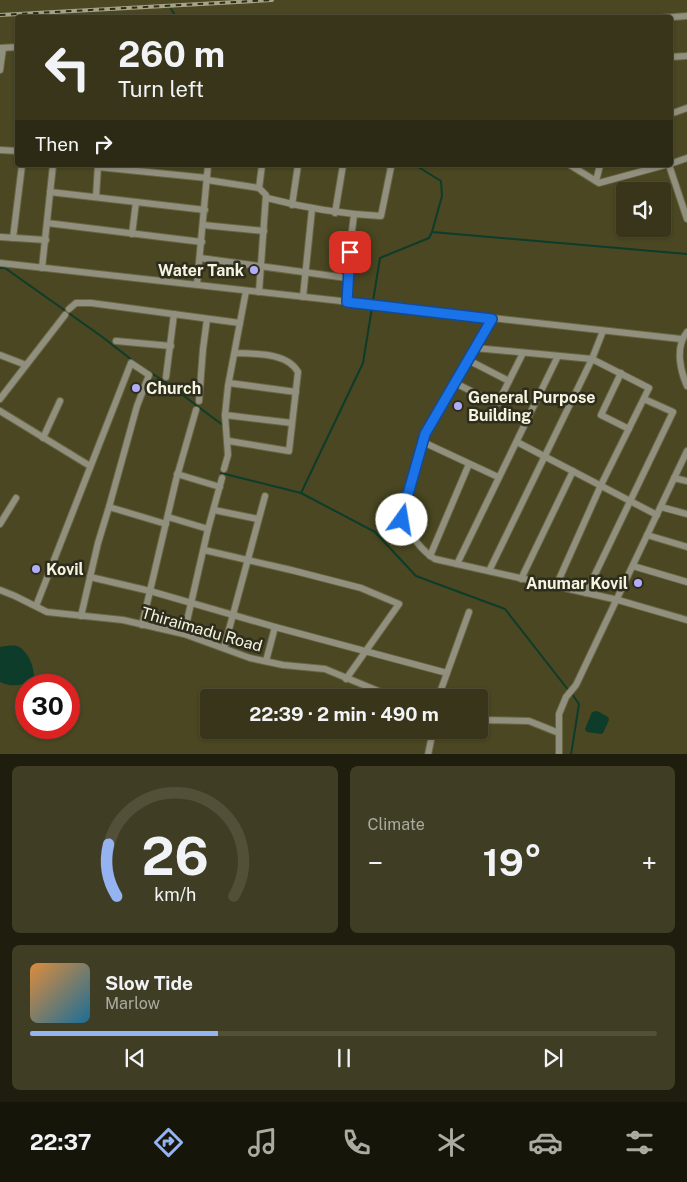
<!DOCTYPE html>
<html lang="en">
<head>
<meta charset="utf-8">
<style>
  body { margin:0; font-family:"Public Sans",sans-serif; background:#3f3d23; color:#f1f3f6; height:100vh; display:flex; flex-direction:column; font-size:19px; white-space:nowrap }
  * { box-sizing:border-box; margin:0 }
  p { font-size:16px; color:#ababa2 }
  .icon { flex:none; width:28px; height:28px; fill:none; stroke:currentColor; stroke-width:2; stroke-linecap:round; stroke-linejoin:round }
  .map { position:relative; height:754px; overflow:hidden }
  .details { display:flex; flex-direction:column; gap:12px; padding:12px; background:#1f1d0e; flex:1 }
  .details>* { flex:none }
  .banner { position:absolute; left:15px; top:15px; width:658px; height:152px; border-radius:5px; box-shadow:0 1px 4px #0004,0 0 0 1px #525039; background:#38351a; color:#f1f3f6; overflow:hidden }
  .tools { position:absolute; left:616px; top:182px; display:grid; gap:10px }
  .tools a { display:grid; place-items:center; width:55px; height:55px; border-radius:5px; background:#38351a; box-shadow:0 1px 4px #0004,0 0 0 1px #525039; font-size:25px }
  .speed { position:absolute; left:15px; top:674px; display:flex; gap:10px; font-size:25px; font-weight:700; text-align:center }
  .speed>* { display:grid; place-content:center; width:65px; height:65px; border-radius:50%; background:#38351a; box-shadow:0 1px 4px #0004,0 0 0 1px #525039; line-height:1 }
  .speed .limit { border:8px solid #d22; background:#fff; color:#111 }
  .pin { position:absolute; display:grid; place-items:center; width:42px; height:42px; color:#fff; margin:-21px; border-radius:10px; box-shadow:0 2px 8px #0006 }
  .me { position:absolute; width:55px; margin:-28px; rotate:13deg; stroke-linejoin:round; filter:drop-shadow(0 0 4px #0008) }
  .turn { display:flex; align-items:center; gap:18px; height:105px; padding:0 20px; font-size:22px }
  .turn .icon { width:65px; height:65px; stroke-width:2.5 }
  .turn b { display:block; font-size:35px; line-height:42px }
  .then { display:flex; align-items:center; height:48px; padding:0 20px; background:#0003; gap:10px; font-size:19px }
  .big { font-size:38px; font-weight:700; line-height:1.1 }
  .details .tile { flex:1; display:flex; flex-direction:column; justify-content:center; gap:8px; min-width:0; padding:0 18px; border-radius:8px; background:#3f3d23 }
  .details .dial { align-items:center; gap:0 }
  .dial svg { height:130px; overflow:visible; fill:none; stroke:#525039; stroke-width:7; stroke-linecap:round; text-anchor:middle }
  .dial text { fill:#f1f3f6; stroke:none }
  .song { display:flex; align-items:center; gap:15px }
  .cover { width:60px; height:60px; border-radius:8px; background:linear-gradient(135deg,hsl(30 70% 55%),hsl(200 70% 35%)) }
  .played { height:5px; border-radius:2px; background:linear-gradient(90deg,#95b2f1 30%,#525039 30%) }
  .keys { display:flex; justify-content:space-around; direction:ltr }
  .heat { display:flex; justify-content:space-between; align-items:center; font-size:28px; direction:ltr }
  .details .tiles { flex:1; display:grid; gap:12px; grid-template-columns:1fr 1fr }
  .tile:last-child { grid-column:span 2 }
  .trip { position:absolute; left:200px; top:689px; width:288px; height:50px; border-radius:5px; background:#38351a; box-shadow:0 1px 4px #0004,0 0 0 1px #525039; font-weight:700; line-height:50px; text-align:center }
  .tab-bar { display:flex; height:80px; justify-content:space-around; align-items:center; background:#16150a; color:#ababa2 }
  .tab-bar .icon { width:35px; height:35px }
  .tab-bar .current { color:#95b2f1 }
  .tab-bar b { font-size:22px; color:#f1f3f6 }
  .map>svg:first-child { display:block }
  .water { fill:#0d3c2b }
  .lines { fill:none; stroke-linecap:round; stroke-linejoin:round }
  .stream { stroke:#0d3c2b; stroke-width:2 }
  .minor-casing { stroke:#696644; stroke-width:8 }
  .minor { stroke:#91907f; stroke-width:6 }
  .rail-casing { stroke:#a6a487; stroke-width:4 }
  .rail { stroke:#2e2d1d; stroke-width:2; stroke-dasharray:5.5; stroke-linecap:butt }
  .route-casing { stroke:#114b97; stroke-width:12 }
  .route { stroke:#1a73e8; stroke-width:9 }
  .poi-dot { fill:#b0aefa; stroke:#2e2d1d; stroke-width:2 }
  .labels { text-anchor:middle; stroke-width:5; stroke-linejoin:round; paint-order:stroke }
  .poi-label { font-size:16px; font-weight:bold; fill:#f5f4df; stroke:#2e2d1d; text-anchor:start }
  .street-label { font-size:16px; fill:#f5f4df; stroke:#2e2d1d }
</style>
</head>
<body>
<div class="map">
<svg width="687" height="755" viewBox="0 0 687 755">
  <rect width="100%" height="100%" fill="#4a4722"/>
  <!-- water -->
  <g class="water">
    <path d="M 5,646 C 8,646 14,645 17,646 C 29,651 35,669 34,680 C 23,685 12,688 0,682 L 0,647 Z"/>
    <path d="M 597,711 L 608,717 L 609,720 L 603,733 L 601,734 L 587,732 L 585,729 L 592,712 Z"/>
  </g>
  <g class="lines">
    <!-- stream -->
    <g class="stream">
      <path d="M 171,9 L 177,18"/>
      <path d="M 415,165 L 441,181 L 442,196 L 432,232 L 687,254"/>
      <path d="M 432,232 L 429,238 L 380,258 L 363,363 L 301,493 L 375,532 L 416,576 L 505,609 L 569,691"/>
      <path d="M 0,268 L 5,268 L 101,336 L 132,360 L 168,384 L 224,426"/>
      <path d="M 222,470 L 221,473 L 301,493"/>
      <path d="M 571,755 L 579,704 L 572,694"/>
    </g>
    <defs>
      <g id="minor">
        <path d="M 660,18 L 687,16"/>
        <path d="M 0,48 L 18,47"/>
        <path d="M 670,57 L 687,56"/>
        <path d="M 0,70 L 3,48"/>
        <path d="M 670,114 L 687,108"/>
        <path d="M 0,150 L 18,151"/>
        <path d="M 670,164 L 687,158"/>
        <path d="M 570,165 L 599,183 L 665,165"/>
        <path d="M 669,165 L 687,219"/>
        <path d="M 98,167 L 207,178"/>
        <path d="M 207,180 L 259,188 L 266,195 L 259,292"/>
        <path d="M 596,181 L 600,165"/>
        <path d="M 259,188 L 262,165"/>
        <path d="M 50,192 L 205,210"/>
        <path d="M 96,197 L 98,165"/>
        <path d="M 267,198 C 305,208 342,214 381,216 L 391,167 L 388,165"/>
        <path d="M 292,205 L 298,165"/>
        <path d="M 335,213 L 343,165"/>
        <path d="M 47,223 L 202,242"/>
        <path d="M 203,225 L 264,231"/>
        <path d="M 132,234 L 136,202"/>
        <path d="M 0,237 L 46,240"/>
        <path d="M 13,238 L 22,165"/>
        <path d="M 200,258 L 347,278"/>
        <path d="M 0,263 L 681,339"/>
        <path d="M 42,268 L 53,165"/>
        <path d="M 197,284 L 208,165"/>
        <path d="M 303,297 L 312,209"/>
        <path d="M 347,302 L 347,270 L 354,215"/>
        <path d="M 69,309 L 76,303 L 91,303 L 240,323"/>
        <path d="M 491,319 L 425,434 L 406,501 L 402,520 C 411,534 420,550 435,559 L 618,600 L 687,620"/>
        <path d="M 687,332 C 675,347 680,370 687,386"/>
        <path d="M 116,341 L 171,346"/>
        <path d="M 475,348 L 592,359 L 649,388 L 601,485 L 556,586"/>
        <path d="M 0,355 L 26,365"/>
        <path d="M 468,360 L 509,381"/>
        <path d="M 621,373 L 601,415 L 629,429"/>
        <path d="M 166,377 L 174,314"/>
        <path d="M 229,383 L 296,392"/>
        <path d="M 455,383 L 493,402 L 498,403 L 523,353"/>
        <path d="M 0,399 L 65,315"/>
        <path d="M 199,401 L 203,349 L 207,319"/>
        <path d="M 0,411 L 90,466"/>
        <path d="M 225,415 L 292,423"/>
        <path d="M 43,438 L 60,401"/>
        <path d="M 229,441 L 289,451 L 298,372 C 287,352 254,354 235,353"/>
        <path d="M 423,442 L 498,477"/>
        <path d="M 517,442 L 657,515"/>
        <path d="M 224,469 L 228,455 L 225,415 L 228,386 L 246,291"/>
        <path d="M 177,474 L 220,487"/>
        <path d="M 674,478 L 687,481"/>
        <path d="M 661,507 L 687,514"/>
        <path d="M 214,510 L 258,519"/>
        <path d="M 168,517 L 208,529"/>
        <path d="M 0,524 L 16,498"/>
        <path d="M 647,535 L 687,547"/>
        <path d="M 204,550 L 291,570 L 361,588 L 399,604 L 346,679"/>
        <path d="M 430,556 L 469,464"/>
        <path d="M 457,564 L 558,356"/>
        <path d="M 633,566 L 687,582"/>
        <path d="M 489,571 L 592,359 L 603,331"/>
        <path d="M 90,577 L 150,591 L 275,627 L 447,673"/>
        <path d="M 521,579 L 573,471"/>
        <path d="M 0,590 L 15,596 L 47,612 L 123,620 L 184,634 L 250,658 L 283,665 L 325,669 L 395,698"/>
        <path d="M 586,593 L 673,412 L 644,399"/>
        <path d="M 36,606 L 131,363 L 149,375 L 137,406 L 109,507"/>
        <path d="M 81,616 L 98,543 L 109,507 L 166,524"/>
        <path d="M 142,625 L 176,480 L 196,410"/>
        <path d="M 184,634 L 208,529 L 222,478"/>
        <path d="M 224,648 L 265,496"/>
        <path d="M 266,661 L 275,627"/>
        <path d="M 438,698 L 469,612"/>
        <path d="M 479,720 L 529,721 L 559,733"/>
        <path d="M 428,755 L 433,730"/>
        <path d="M 559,755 L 559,714 L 566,697 L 576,685 L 687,451"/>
      </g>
    </defs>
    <!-- minor casing -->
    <use href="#minor" class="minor-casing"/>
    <!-- minor -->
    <use href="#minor" class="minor"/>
    <defs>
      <path id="rail" d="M 0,15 L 272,0"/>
    </defs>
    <!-- rail casing -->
    <use href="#rail" class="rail-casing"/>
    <!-- rail -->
    <use href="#rail" class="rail"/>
  </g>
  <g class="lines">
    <defs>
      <path id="route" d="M 350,252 L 347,302 L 492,319 L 425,434 L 406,501 L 402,520"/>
    </defs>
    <!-- route casing -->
    <use href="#route" class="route-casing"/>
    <!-- route -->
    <use href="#route" class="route"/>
  </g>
  <!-- markers -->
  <g class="poi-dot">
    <circle cx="254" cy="270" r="5"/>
    <circle cx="136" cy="388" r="5"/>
    <circle cx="458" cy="406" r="5"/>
    <circle cx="36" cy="569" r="5"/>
    <circle cx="638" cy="583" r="5"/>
  </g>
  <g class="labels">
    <!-- poi labels -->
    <g class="poi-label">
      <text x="244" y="276" text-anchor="end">Water Tank</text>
      <text x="146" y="394">Church</text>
      <text x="468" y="403">General Purpose<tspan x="468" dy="18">Building</tspan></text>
      <text x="46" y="575">Kovil</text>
      <text x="628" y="589" text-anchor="end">Anumar Kovil</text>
    </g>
    <!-- street labels -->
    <g class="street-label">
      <text transform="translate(202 629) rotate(16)" y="6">Thiraimadu Road</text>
    </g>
  </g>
</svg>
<div class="tools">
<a><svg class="icon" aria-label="sound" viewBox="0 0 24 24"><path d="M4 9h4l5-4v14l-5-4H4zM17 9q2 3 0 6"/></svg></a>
</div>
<div class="speed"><div class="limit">30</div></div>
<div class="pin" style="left:350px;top:252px;background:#d93025"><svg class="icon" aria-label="arrive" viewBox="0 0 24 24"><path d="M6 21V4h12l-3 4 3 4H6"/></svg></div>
<svg class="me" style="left:402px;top:520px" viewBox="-20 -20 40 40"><circle r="19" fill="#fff"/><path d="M0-13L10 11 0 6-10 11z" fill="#1a73e8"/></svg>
<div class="trip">22:39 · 2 min · 490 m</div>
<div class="banner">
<div class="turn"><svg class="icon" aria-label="left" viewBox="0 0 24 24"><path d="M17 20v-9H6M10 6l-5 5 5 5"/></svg><div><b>260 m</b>Turn left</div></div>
<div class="then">Then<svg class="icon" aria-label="right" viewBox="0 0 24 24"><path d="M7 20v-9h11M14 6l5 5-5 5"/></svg></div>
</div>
</div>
<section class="details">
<div class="tiles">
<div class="tile dial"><svg viewBox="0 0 100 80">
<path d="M14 69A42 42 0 1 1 86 69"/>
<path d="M14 69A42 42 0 0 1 9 37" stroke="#95b2f1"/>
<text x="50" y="56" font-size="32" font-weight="700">26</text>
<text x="50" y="72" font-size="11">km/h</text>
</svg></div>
<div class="tile"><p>Climate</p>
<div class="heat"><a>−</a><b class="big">19°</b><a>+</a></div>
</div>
<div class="tile">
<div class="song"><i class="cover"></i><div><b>Slow Tide</b><p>Marlow</p></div></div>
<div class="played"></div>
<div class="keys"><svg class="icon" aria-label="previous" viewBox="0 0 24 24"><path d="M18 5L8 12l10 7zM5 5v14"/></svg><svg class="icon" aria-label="pause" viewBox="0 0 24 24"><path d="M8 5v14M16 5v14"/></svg><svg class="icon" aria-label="next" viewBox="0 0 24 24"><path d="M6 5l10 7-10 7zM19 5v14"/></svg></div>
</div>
</div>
</section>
<nav class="tab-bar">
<b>22:37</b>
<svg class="icon current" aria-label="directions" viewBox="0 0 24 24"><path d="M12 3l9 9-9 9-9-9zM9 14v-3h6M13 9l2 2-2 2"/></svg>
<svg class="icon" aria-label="music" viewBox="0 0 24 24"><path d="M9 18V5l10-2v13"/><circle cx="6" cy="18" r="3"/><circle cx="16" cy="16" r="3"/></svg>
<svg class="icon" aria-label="phone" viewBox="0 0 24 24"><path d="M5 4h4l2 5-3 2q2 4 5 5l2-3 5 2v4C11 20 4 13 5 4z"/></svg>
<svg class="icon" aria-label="climate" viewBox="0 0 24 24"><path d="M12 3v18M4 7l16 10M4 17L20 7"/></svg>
<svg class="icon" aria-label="car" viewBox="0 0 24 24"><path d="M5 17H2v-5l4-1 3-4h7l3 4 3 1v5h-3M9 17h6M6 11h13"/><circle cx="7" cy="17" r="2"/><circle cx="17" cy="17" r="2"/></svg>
<svg class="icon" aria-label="filters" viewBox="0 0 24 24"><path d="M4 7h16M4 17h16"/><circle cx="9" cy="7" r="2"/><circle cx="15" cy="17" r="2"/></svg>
</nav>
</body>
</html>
